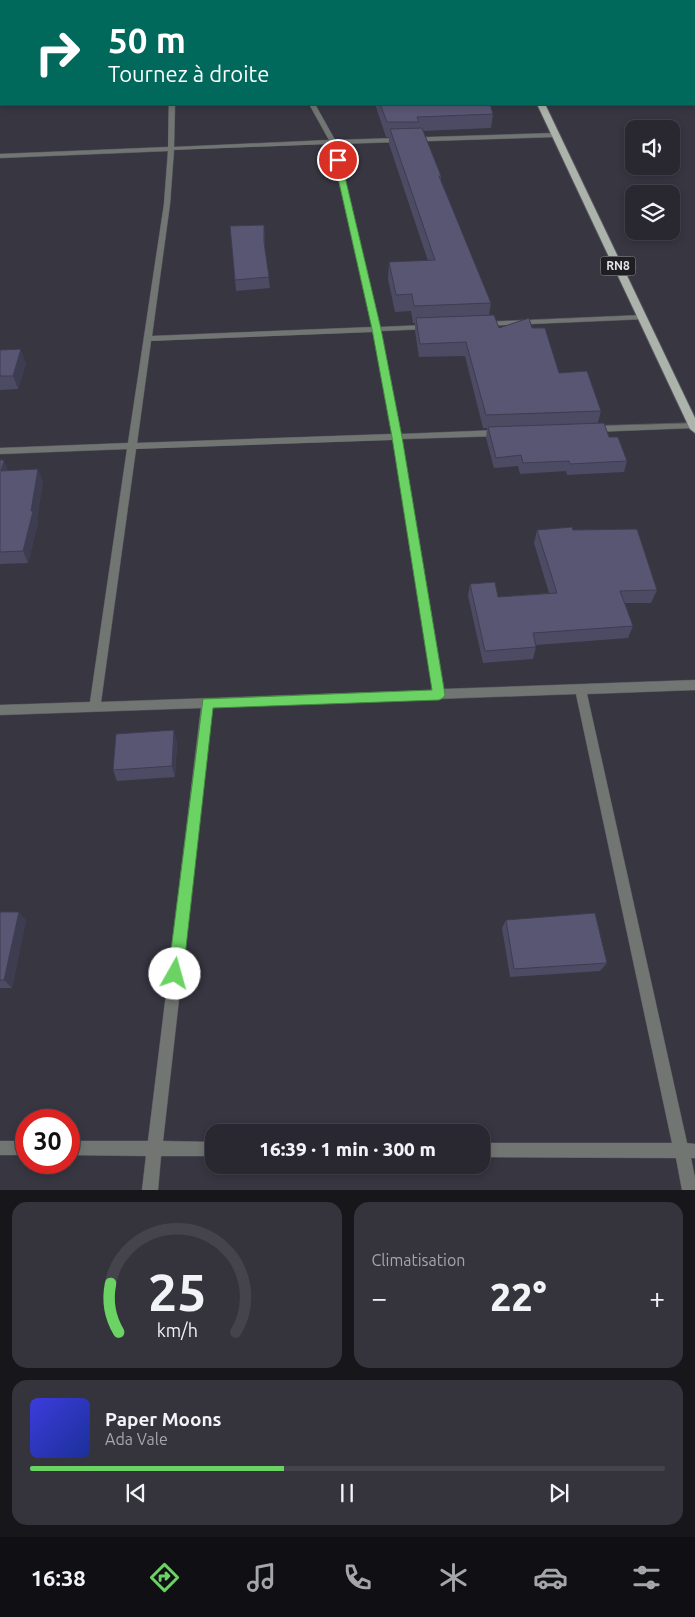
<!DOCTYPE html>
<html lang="fr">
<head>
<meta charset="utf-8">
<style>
  body { margin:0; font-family:Ubuntu,sans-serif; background:#35343d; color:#f1f3f6; height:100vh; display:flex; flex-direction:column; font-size:19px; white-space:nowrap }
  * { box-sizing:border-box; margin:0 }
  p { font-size:16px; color:#a5a6ab }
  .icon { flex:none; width:28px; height:28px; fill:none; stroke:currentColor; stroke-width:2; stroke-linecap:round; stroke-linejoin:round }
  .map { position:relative; height:1190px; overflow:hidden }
  .sheet { display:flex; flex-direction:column; gap:12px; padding:12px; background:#17161b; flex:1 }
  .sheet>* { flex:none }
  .hud { position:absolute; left:0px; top:0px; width:695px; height:105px; box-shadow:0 2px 8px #0003,0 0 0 1px #45444d; background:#00695c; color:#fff; overflow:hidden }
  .buttons { position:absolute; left:625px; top:120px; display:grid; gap:10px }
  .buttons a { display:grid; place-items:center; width:55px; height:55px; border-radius:10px; background:#292831; box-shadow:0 2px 8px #0003,0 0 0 1px #45444d; font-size:25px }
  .speed { position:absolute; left:15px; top:1109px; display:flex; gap:10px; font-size:25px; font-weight:700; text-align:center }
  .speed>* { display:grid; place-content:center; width:65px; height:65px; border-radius:50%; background:#292831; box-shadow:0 2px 8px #0003,0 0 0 1px #45444d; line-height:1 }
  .speed .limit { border:8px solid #d22; background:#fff; color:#111 }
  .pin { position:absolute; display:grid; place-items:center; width:42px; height:42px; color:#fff; margin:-21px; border:2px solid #fff; border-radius:50%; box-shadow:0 1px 5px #0007 }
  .me { position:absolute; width:55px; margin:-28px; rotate:7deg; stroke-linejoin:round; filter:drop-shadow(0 0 4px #0008) }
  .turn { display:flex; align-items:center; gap:18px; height:105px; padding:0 25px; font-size:22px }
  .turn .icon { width:65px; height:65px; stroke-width:2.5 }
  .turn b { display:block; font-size:35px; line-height:42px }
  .big { font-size:38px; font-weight:800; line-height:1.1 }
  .sheet .tile { flex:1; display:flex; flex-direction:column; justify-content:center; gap:8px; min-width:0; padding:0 18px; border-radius:15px; background:#35343d }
  .sheet .dial { align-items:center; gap:0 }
  .dial svg { height:130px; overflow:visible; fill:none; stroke:#45444d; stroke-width:7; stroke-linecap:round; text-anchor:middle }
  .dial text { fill:#f1f3f6; stroke:none }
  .song { display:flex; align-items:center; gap:15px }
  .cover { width:60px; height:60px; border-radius:8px; background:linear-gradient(135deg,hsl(240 70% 55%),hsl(230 70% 35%)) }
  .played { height:5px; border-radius:2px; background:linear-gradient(90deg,#6ad363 40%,#45444d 40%) }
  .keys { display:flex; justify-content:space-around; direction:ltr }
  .heat { display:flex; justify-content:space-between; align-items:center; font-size:28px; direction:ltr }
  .sheet .tiles { flex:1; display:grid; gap:12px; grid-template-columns:1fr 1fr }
  .tile:last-child { grid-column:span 2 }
  .trip { position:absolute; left:205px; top:1124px; width:285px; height:50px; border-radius:15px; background:#292831; box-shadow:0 2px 8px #0003,0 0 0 1px #45444d; font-weight:800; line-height:50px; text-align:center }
  .tab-bar { display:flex; height:80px; justify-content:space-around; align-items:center; background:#101014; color:#a5a6ab }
  .tab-bar .icon { width:35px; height:35px }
  .tab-bar .current { color:#6ad363 }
  .tab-bar b { font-size:22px; color:#f1f3f6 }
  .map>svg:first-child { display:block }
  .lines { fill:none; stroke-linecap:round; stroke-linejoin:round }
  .service-casing { stroke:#56555f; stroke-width:1 }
  .minor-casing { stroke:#56555f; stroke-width:1 }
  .primary-casing { stroke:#56555f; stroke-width:2 }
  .service { fill:#727672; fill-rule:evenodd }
  .minor { fill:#727672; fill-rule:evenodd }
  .primary { fill:#abb3aa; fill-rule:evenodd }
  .wall { fill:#4d4a64 }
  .shaded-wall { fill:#3e3c51 }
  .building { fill:#595674; stroke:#3e3c51 }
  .route { fill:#6ad363; stroke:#458940 }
  .labels { text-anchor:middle; stroke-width:5; stroke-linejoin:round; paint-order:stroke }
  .shield { fill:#1f1e23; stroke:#a7a6ac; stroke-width:1 }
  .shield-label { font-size:12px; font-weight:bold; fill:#e1e0e7 }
</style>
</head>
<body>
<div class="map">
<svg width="695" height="1190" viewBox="0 0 695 1190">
  <rect width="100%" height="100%" fill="#373641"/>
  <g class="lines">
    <defs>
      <path id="service" d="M 526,0 L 531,0 L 531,1 L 527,1 Z"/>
      <g id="minor">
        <rect x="694" y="7" width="1" height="2"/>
        <rect x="0" y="70" width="1" height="4"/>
        <rect x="694" y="76" width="1" height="4"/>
        <path d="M 169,104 L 175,104 L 174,147 L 329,140 L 309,104 L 315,104 L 335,140 L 555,133 L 558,135 L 555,137 L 336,144 L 380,327 L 426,325 L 430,327 L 426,329 L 381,331 L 401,434 L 499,430 L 503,433 L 499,436 L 402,439 L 444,689 L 695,680 L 695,690 L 587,694 L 687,1143 L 695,1144 L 695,1158 L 691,1158 L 695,1178 L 695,1190 L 682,1190 L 676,1158 L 481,1157 L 481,1143 L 672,1143 L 576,694 L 212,707 L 163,1141 L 214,1142 L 214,1156 L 161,1156 L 158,1190 L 142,1190 L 146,1156 L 69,1155 L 69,1141 L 148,1141 L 201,708 L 0,715 L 0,705 L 90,702 L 127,449 L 0,454 L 0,448 L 128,443 L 164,204 L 168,151 L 0,158 L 0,154 L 168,147 ZM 330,144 L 373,327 L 152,336 L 170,204 L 174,150 ZM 374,332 L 392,434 L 137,443 L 151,341 ZM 393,440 L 433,690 L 101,702 L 136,449 Z"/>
        <path d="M 643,315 L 646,315 L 646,319 L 483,326 L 479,324 L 483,322 Z"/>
        <path d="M 695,423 L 695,427 L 693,428 L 593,432 L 589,429 L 593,426 Z"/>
        <rect x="0" y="1141" width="26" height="14"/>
      </g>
      <g id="primary">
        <path d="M 492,0 L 498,0 L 499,1 L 493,1 Z"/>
        <path d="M 537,104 L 545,104 L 695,418 L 695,433 L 690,429 Z"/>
      </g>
    </defs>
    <!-- service casing -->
    <use href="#service" class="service-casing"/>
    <!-- minor casing -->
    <use href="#minor" class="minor-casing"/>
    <!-- primary casing -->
    <use href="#primary" class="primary-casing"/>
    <!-- service -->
    <use href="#service" class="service"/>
    <!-- minor -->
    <use href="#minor" class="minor"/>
    <!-- primary -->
    <use href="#primary" class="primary"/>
  </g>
  <!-- wall -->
  <g class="wall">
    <path d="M 375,104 L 490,104 L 493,114 L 491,128 L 423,131 L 441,176 L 441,181 L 491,303 L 489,315 L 499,328 L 532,328 L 559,373 L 601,411 L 598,423 L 627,461 L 624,472 L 567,475 L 566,471 L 520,474 L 518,466 L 494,468 L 486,438 L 487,428 L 483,428 L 465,356 L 419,357 L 415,331 L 415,323 L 413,323 L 411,311 L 395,312 L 388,279 L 389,262 L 428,261 L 389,144 L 389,137 L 386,137 Z"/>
    <path d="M 264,225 L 265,249 L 270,288 L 236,291 L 230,226 Z"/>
    <path d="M 0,350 L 26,363 L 18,389 L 0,390 Z"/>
    <path d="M 0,460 L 8,471 L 43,481 L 37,519 L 38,523 L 28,563 L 0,564 Z"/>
    <path d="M 537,530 L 573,530 L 657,590 L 651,603 L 625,603 L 633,626 L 628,638 L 536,645 L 536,647 L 533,659 L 483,663 L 468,596 L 470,584 L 498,597 L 549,593 L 534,543 Z"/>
    <path d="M 177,741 L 175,777 L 117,781 L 113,770 Z"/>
    <path d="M 0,912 L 26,920 L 12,988 L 0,988 Z"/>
    <path d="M 506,920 L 607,963 L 600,971 L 510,977 L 502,928 Z"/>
  </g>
  <!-- shaded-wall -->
  <g class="shaded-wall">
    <path d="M 21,349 L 26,363 L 18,389 L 13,376 Z"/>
    <path d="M 4,460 L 9,472 L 1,471 Z"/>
    <path d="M 38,469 L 43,481 L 37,519 L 38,523 L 28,563 L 23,551 L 31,511 Z"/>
    <path d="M 174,730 L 177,741 L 175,777 L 172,766 Z"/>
    <path d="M 19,912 L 26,920 L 12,988 L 4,980 Z"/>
  </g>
  <!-- building -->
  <g class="building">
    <path d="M 384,0 L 456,0 L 457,1 L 384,1 Z"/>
    <path d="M 560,0 L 643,0 L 643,1 L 561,1 Z"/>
    <path d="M 380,104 L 490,104 L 493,114 L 417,117 L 419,122 L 387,122 Z"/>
    <path d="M 422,128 L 441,176 L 439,176 L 491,303 L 414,306 L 412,294 L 396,295 L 389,262 L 435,260 L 390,129 Z"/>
    <path d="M 264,225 L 264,242 L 269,277 L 235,280 L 230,226 Z"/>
    <path d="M 494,315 L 499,328 L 529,318 L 532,328 L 545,328 L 559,373 L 587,371 L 601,411 L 486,415 L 466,342 L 420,344 L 416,318 Z"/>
    <path d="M 21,349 L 13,376 L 0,376 L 0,350 Z"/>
    <path d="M 604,423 L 609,437 L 618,437 L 627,461 L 570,464 L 569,461 L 523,463 L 521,455 L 496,458 L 488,427 Z"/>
    <path d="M 0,460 L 4,460 L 1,471 L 38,469 L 31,511 L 33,511 L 23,551 L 0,552 Z"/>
    <path d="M 572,527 L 573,530 L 637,529 L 657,590 L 620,591 L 633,626 L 533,633 L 536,647 L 485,651 L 470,584 L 495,582 L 498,597 L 557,593 L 537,530 Z"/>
    <path d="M 174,730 L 172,766 L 113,770 L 116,734 Z"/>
    <path d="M 0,912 L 19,912 L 4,980 L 0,980 Z"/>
    <path d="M 595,913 L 607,963 L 514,969 L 506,920 Z"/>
  </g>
  <!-- route -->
  <path class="route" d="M 338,158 L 341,160 L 381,329 L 402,437 L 445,695 L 443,698 L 439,700 L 213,708 L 183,974 L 181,980 L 175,982 L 170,980 L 168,974 L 203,699 L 432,690 L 392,437 L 372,329 L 334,160 Z"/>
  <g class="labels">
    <!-- shield labels -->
    <rect class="shield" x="600.5" y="256.5" width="35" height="19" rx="4"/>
    <g class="shield-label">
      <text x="618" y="270">RN8</text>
    </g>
  </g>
</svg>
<div class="buttons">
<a><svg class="icon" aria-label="sound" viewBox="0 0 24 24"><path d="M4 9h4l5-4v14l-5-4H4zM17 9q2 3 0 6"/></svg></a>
<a><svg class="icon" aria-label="layers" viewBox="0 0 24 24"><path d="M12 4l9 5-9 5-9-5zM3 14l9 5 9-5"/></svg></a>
</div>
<div class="speed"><div class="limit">30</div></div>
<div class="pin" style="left:338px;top:160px;background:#d93025"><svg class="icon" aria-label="arrive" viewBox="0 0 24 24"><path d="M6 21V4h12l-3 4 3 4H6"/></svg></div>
<svg class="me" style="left:175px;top:974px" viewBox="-20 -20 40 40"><circle r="19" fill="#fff"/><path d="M0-13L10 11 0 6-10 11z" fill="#6ad363"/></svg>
<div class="trip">16:39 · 1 min · 300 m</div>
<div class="hud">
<div class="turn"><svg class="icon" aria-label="right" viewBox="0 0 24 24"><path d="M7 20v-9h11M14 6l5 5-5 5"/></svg><div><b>50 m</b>Tournez à droite</div></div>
</div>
</div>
<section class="sheet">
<div class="tiles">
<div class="tile dial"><svg viewBox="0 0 100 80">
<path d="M14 69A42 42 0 1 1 86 69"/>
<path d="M14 69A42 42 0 0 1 9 39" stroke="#6ad363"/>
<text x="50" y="56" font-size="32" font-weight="700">25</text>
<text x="50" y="72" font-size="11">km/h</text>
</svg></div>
<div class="tile"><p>Climatisation</p>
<div class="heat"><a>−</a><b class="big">22°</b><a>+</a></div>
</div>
<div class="tile">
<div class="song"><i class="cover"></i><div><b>Paper Moons</b><p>Ada Vale</p></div></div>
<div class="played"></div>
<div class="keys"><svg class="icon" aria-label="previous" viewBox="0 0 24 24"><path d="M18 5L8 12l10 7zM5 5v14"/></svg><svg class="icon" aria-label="pause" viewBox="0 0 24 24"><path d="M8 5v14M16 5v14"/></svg><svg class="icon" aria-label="next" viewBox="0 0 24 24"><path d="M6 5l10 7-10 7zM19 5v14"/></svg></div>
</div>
</div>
</section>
<nav class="tab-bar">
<b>16:38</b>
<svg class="icon current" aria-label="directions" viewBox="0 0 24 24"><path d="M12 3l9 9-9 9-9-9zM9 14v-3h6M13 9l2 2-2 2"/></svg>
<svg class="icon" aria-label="music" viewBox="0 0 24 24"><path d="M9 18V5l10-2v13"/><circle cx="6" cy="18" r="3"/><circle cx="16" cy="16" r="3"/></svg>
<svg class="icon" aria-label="phone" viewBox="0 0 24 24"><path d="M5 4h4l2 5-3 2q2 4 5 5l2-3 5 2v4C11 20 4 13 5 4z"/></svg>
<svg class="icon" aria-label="climate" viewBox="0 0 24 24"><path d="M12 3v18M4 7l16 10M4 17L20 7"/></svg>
<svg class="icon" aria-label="car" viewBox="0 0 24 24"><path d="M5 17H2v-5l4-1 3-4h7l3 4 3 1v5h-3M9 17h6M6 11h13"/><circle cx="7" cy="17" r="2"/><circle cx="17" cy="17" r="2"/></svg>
<svg class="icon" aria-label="filters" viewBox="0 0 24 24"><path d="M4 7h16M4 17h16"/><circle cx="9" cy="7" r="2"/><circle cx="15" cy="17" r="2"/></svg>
</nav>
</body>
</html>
